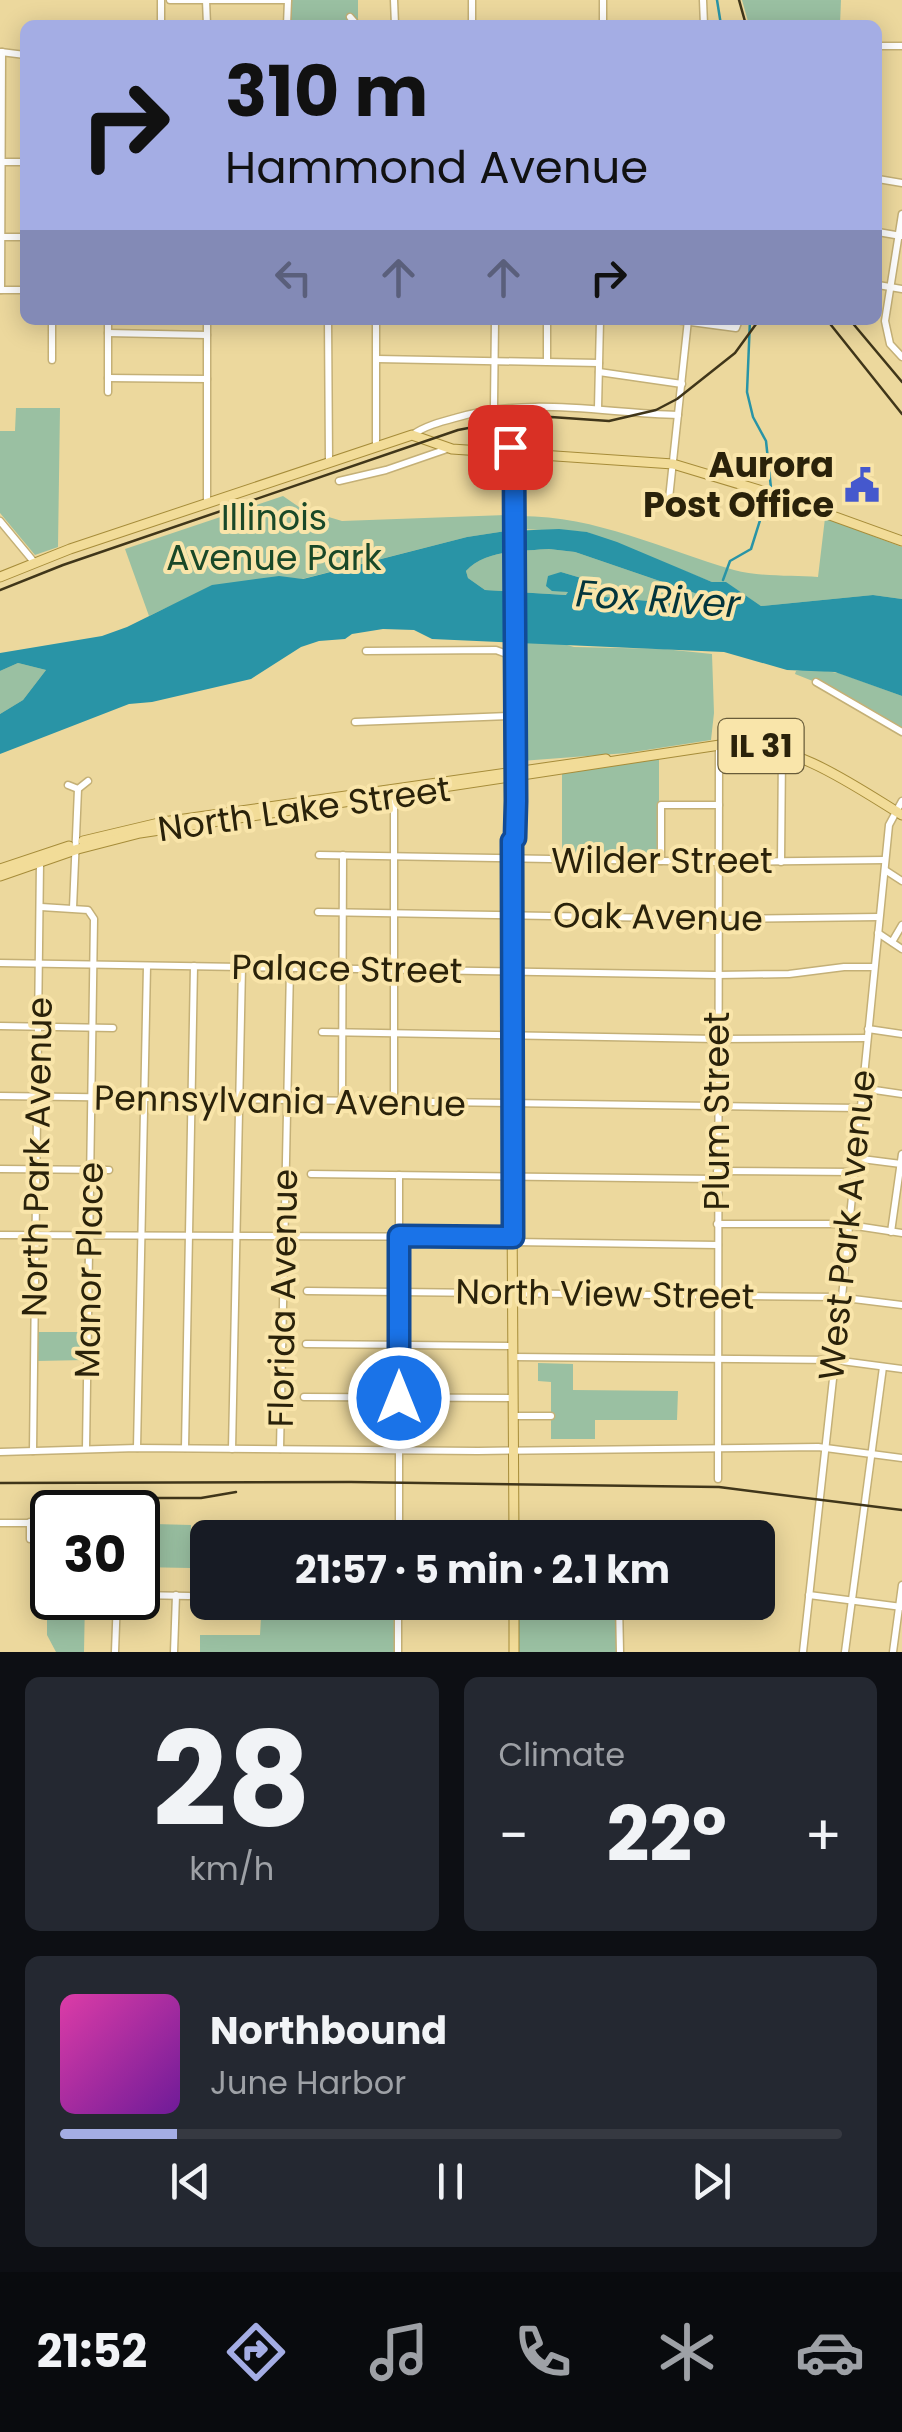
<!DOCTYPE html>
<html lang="en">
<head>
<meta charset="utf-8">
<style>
  body { margin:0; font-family:Poppins,sans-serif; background:#242831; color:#f1f3f6; height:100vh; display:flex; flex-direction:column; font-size:38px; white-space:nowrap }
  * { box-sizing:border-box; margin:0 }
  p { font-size:32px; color:#9ea1a6 }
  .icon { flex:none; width:55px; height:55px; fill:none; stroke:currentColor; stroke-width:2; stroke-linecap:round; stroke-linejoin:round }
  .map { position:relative; height:1652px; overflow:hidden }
  .side { display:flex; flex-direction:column; gap:25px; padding:25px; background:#0d0f14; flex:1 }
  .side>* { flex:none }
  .guide { position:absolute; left:20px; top:20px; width:862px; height:305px; border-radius:15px; box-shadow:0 5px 25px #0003; background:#a4ade4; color:#111; overflow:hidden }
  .speed { position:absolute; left:30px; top:1490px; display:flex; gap:20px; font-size:50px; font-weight:700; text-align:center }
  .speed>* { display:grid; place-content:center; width:130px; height:130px; border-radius:50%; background:#171b24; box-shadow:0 5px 25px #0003; line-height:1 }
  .speed .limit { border:5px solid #111; border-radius:15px; background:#fff; color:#111 }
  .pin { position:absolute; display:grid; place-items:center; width:85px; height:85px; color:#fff; margin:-42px; border-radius:20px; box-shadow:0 5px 15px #0006 }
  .me { position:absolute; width:110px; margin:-55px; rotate:0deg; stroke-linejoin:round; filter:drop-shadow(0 0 8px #0008) }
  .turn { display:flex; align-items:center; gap:35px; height:210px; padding:0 40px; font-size:45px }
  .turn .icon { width:130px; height:130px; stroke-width:2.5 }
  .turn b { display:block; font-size:70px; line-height:85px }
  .lanes { display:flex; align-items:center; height:95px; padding:0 40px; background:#0003; justify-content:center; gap:50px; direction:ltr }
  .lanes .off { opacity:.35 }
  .big { font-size:75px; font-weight:700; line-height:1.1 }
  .side .widget { flex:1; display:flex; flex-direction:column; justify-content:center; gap:15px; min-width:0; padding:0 35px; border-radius:15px; background:#242831 }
  .side .dial { align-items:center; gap:0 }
  .dial b { font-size:130px; line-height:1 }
  .song { display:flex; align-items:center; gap:30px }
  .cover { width:120px; height:120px; border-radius:15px; background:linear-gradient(135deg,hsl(320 70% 55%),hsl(280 70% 35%)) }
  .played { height:10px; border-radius:5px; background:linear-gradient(90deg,#a4ade4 15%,#363941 15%) }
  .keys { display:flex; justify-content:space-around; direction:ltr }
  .heat { display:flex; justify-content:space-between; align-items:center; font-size:55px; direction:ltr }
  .side .tiles { flex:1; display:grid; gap:25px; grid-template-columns:1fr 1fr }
  .widget:last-child { grid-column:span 2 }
  .trip { position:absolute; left:190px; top:1520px; width:585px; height:100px; border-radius:15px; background:#171b24; box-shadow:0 5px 25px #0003; font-weight:700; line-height:100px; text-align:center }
  .tabs { display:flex; height:160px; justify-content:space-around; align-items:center; background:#090b0e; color:#9ea1a6 }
  .tabs .icon { width:70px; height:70px }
  .tabs .on { color:#a4ade4 }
  .tabs b { font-size:45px; color:#f1f3f6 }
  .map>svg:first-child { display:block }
  .green { fill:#9ac0a2 }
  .water { fill:#2994a6; fill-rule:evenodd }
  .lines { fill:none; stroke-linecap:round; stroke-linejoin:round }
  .stream { stroke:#2994a6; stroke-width:2.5 }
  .minor-casing { stroke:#c4b077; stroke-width:9 }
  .major-casing { stroke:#a68c39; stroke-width:11 }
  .minor { stroke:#fff; stroke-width:6 }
  .major { stroke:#f2dc98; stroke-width:9 }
  .rail { stroke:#40361a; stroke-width:2.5 }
  .route-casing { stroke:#114b97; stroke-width:25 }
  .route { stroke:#1a73e8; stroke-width:18 }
  .labels { text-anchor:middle; stroke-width:8; stroke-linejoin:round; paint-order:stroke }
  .shield { fill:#f9e5aa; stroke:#685c3a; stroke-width:2.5 }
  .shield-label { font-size:32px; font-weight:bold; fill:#2a220a }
  .poi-label { font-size:35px; font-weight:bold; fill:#2a220a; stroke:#f9e5aa; text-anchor:end }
  .park-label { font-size:35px; fill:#194828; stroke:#f9e5aa }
  .street-label { font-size:35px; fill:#2a220a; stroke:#f9e5aa }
  .water-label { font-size:38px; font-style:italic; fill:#03353c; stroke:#f9e5aa }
</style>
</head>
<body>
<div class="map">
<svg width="902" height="1652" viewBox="0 0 902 1652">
  <rect width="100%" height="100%" fill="#ecd89d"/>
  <!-- green -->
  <g class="green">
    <rect x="290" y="0" width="68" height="25"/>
    <path d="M 742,0 L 841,0 L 840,25 L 749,25 Z"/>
    <path d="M 16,408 L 60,408 L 58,547 L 35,555 L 0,513 L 0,431 L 15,431 Z"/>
    <path d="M 283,496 L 302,509 L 342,521 L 506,515 L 506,531 L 467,537 L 302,579 C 250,573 195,593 149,616 L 125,549 Z"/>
    <path d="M 517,516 C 595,515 661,549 734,570 C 760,577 792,575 818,577 L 825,518 L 902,547 L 902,599 L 873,595 L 761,606 L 725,582 L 712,582 L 587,532 L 519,529 Z"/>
    <path d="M 549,549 L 575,552 L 721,602 L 723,608 L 595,596 L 588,580 L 561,572 L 550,589 L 568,592 L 567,595 L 485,590 L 468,578 L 466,571 C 484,550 523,551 549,549 Z"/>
    <path d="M 519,642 L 560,643 L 574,647 L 664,649 L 712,654 L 714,713 L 711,740 L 627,753 L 521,761 L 517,726 Z"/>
    <path d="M 18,663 L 46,670 L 23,700 L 0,714 L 0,671 Z"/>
    <path d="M 810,669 L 839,673 L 902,696 L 902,729 L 843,693 L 795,674 L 796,671 Z"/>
    <path d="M 659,758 L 659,856 L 562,857 L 562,772 Z"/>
    <path d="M 38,1332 L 85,1332 L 85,1360 L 37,1361 Z"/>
    <path d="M 538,1363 L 573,1364 L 573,1390 L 678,1391 L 677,1420 L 595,1420 L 595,1439 L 551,1439 L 551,1382 L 538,1381 Z"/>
    <path d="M 154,1524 L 191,1525 L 190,1568 L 138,1567 L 138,1543 L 154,1543 Z"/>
    <path d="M 47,1570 L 52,1570 L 52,1598 L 111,1598 L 85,1599 L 84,1652 L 56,1652 L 47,1635 Z"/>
    <rect x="517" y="1603" width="100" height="49"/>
    <path d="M 261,1617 L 399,1620 L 399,1652 L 200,1652 L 200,1635 L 260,1635 Z"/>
  </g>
  <!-- water -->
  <path class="water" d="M 559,529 L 587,532 L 617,542 L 712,582 L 726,582 L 761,606 L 873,595 L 902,599 L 902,696 L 835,672 L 787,670 L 724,652 L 432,639 L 414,630 L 383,629 L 352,634 L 345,639 L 319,641 L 301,647 L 251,679 L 152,702 L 129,704 L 0,754 L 0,714 L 23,700 L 46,670 L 18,663 L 0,671 L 0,653 L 102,636 L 127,627 L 212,585 L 279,576 L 303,579 L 467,537 L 506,531 ZM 549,549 L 575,552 L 721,602 L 723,608 L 595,596 L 588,580 L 561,572 L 548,576 L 546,586 L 552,591 L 568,592 L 566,595 L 485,590 L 468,578 L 466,571 C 484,550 523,551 549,549 Z"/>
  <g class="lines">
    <!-- stream -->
    <g class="stream">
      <path d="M 717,0 L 721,25"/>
      <path d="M 750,320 L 747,392 L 753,417 L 766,441 L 771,488"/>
      <path d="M 723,580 L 730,561 L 751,549 L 768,495"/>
    </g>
    <defs>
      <g id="minor">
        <path d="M 170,0 L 288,0"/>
        <path d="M 206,0 L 207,25"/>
        <path d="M 394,0 L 395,25"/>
        <path d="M 472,0 L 472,25"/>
        <path d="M 703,0 L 704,25"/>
        <path d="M 350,17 L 357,25"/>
        <path d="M 161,25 L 161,0"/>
        <path d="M 287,25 L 288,0"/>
        <path d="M 603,25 L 603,0"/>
        <path d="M 878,46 L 902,46"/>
        <path d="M 1,52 L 25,55"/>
        <path d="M 1,162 L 25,162"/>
        <path d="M 878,179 L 902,183"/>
        <path d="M 902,214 L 885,321 L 890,344 L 902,357"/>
        <path d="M 878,232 L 901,236"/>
        <path d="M 1,237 L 25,237"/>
        <path d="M 878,285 L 902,289"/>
        <path d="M 1,290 L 2,52"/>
        <path d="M 1,290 L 25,290"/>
        <path d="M 207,320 L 207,502"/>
        <path d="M 328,320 L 329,461"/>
        <path d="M 495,320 L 494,405 L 512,453"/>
        <path d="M 676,320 L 736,328 L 739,320"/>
        <path d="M 108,333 L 207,335"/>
        <path d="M 377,359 L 599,363"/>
        <path d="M 52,360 L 52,320"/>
        <path d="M 547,361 L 547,320"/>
        <path d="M 599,372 L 682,384"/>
        <path d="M 108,378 L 207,379"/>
        <path d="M 108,392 L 108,320"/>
        <path d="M 598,408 L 600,320"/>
        <path d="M 412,435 C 425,426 440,422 455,418 C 530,396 602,413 678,415"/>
        <path d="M 376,444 L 376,320"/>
        <path d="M 339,481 L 386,470 L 447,449"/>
        <path d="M 668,508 L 688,320"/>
        <path d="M 0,521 L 34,562"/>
        <path d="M 366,651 L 496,650 L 512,656"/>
        <path d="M 816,682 L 902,732"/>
        <path d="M 355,722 L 509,716"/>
        <path d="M 68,785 L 78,789 L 88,781"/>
        <path d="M 394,795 L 394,1104"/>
        <path d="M 319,855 L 718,862 L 885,860"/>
        <path d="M 661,861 L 661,805 L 719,805"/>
        <path d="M 781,862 L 782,752"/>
        <path d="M 885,870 L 902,881"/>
        <path d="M 41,907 L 88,910 L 94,919 L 86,1449"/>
        <path d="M 73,908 L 78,789"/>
        <path d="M 318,912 L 718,919 L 879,917"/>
        <path d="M 878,933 L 902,949"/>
        <path d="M 892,942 L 902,925"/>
        <path d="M 0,963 L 717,975 L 789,974 L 844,967 L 874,967"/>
        <path d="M 0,1026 L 113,1028"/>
        <path d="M 868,1029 L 902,1034"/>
        <path d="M 322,1032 L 717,1039 L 867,1038"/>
        <path d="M 861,1088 L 902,1094"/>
        <path d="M 0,1096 L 860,1108"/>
        <path d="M 342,1103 L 343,855"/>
        <path d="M 854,1158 L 901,1164"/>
        <path d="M 0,1169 L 109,1170"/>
        <path d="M 717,1171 L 853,1172"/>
        <path d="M 311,1174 L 717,1179"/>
        <path d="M 717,1224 L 843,1224 L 902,1233"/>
        <path d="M 891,1232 L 902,1154"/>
        <path d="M 0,1235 L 513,1237"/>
        <path d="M 513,1242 L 718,1245"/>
        <path d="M 307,1291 L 837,1297 L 902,1305"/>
        <path d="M 306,1344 L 513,1346"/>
        <path d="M 513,1357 L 834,1360 L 902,1369"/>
        <path d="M 304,1397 L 513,1398"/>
        <path d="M 513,1416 L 551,1416"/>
        <path d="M 137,1448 L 147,966"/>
        <path d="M 185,1448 L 194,966"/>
        <path d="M 232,1449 L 242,967"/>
        <path d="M 280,1449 L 290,968"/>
        <path d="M 33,1451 L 40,862"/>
        <path d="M 0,1452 L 137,1448 L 478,1451 L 818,1447 L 902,1458"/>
        <path d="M 718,1479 L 719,745"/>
        <path d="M 30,1522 L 30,1539"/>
        <path d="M 0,1523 L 52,1523"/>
        <path d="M 254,1525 L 399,1525"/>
        <path d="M 399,1538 L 399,1175"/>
        <path d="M 138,1595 L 189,1596"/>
        <path d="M 809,1595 L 902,1607"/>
        <path d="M 398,1602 L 398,1652"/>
        <path d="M 619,1602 L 620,1652"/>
        <path d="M 115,1652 L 117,1598"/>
        <path d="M 174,1652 L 176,1595"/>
        <path d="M 803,1652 L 842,1297 L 889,825 L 902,801"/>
        <path d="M 845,1652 L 883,1367"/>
        <path d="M 893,1652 L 902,1585"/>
      </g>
      <g id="major">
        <path d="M 512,453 L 509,721 L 514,1538"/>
        <path d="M 0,577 L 70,549 L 412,435 L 452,449 L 673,464 L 766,492 L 902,541"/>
        <path d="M 83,841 L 163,822 L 606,759"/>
        <path d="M 512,841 L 515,834 L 515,773"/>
        <path d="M 0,869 L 69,846"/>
        <path d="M 0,876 L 78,849 L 140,833 L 733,743 C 797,745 850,783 902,815"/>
        <path d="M 514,1602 L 514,1652"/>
      </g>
    </defs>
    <!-- minor casing -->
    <use href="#minor" class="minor-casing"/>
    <!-- major casing -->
    <use href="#major" class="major-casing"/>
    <!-- minor -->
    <use href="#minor" class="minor"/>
    <!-- major -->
    <use href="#major" class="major"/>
    <!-- rail -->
    <g class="rail">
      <path d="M 739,0 L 746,25"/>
      <path d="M 827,320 L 902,414"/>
      <path d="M 850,320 L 902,382"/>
      <path d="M 0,590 L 63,565 L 458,430 L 515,419 L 551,417 L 609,421 L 656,410 L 677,399 L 735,353 L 759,320"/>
      <path d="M 0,1483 L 351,1482 L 719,1487 L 902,1510"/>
      <path d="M 121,1498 L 201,1498 L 236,1492"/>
    </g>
  </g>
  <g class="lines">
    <defs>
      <path id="route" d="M 399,1398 L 399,1236 L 513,1237 L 512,841 L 515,838 L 516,801 L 514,463 L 510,447"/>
    </defs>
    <!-- route casing -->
    <use href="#route" class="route-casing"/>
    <!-- route -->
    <use href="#route" class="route"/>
  </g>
  <!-- icons -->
  <defs>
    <symbol id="civic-bare" viewBox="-9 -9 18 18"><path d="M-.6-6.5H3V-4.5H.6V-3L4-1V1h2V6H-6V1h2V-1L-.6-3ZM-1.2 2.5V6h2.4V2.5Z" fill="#4558cd" stroke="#f9e5aa" stroke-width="2.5" paint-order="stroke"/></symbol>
  </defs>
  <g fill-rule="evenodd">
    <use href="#civic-bare" x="837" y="460" width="50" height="50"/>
  </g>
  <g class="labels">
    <!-- shield labels -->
    <rect class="shield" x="718.5" y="719" width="85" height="54" rx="8"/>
    <g class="shield-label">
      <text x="761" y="757">IL 31</text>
    </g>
    <!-- poi labels -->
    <g class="poi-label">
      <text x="834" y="477">Aurora<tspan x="834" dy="40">Post Office</tspan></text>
    </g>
    <!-- park labels -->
    <g class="park-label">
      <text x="274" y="530">Illinois<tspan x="274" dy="40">Avenue Park</tspan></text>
    </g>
    <!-- street labels -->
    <g class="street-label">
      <text transform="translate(304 809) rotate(-8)" y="12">North Lake Street</text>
      <text x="662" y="873">Wilder Street</text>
      <text transform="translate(658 917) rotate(1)" y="12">Oak Avenue</text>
      <text transform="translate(347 969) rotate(1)" y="12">Palace Street</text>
      <text transform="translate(280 1101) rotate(1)" y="12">Pennsylvania Avenue</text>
      <text transform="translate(717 1111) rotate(-90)" y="12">Plum Street</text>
      <text transform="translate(37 1157) rotate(-89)" y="12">North Park Avenue</text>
      <text transform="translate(847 1225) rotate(-84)" y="12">West Park Avenue</text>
      <text transform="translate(89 1270) rotate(-89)" y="12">Manor Place</text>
      <text transform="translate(605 1294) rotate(1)" y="12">North View Street</text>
      <text transform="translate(283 1298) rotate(-89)" y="12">Florida Avenue</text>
    </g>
    <!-- water labels -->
    <g class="water-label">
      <text transform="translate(658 599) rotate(4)" y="13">Fox River</text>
    </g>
  </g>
</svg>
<div class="speed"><div class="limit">30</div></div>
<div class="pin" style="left:510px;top:447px;background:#d93025"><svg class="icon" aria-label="arrive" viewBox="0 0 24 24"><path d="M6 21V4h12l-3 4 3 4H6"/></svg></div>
<svg class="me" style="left:399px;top:1398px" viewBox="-20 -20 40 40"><circle r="17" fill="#1a73e8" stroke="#fff" stroke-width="3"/><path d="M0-11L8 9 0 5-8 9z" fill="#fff"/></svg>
<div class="trip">21:57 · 5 min · 2.1 km</div>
<div class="guide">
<div class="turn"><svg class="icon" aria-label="right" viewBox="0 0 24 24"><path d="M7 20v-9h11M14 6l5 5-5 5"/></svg><div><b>310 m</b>Hammond Avenue</div></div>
<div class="lanes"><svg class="icon off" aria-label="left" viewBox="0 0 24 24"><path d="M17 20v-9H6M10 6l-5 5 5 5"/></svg><svg class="icon off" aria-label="ahead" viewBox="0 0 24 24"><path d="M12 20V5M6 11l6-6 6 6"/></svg><svg class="icon off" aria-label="ahead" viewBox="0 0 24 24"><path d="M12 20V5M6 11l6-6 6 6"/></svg><svg class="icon" aria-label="right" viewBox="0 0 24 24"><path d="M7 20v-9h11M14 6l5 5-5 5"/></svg></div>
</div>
</div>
<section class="side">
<div class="tiles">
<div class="widget dial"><b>28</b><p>km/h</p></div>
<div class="widget"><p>Climate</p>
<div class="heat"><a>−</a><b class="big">22°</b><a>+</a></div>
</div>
<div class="widget">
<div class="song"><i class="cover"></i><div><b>Northbound</b><p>June Harbor</p></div></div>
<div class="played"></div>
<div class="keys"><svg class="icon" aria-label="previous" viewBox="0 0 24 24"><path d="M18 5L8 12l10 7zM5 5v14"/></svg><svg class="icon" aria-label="pause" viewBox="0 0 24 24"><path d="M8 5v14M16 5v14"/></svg><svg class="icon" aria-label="next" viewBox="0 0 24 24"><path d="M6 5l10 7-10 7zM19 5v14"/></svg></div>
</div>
</div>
</section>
<nav class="tabs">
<b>21:52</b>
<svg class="icon on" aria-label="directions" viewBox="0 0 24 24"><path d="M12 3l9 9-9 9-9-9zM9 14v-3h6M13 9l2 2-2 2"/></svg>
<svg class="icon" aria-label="music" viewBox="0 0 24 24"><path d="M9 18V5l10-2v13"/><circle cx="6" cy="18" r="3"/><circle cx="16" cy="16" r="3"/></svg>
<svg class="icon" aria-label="phone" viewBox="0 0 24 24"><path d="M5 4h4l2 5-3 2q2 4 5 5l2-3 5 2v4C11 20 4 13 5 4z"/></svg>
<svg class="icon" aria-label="climate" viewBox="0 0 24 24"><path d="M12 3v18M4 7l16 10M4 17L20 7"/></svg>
<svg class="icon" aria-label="car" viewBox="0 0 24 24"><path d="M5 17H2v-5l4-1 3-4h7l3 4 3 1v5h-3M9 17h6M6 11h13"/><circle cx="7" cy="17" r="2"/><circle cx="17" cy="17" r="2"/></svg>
</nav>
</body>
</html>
